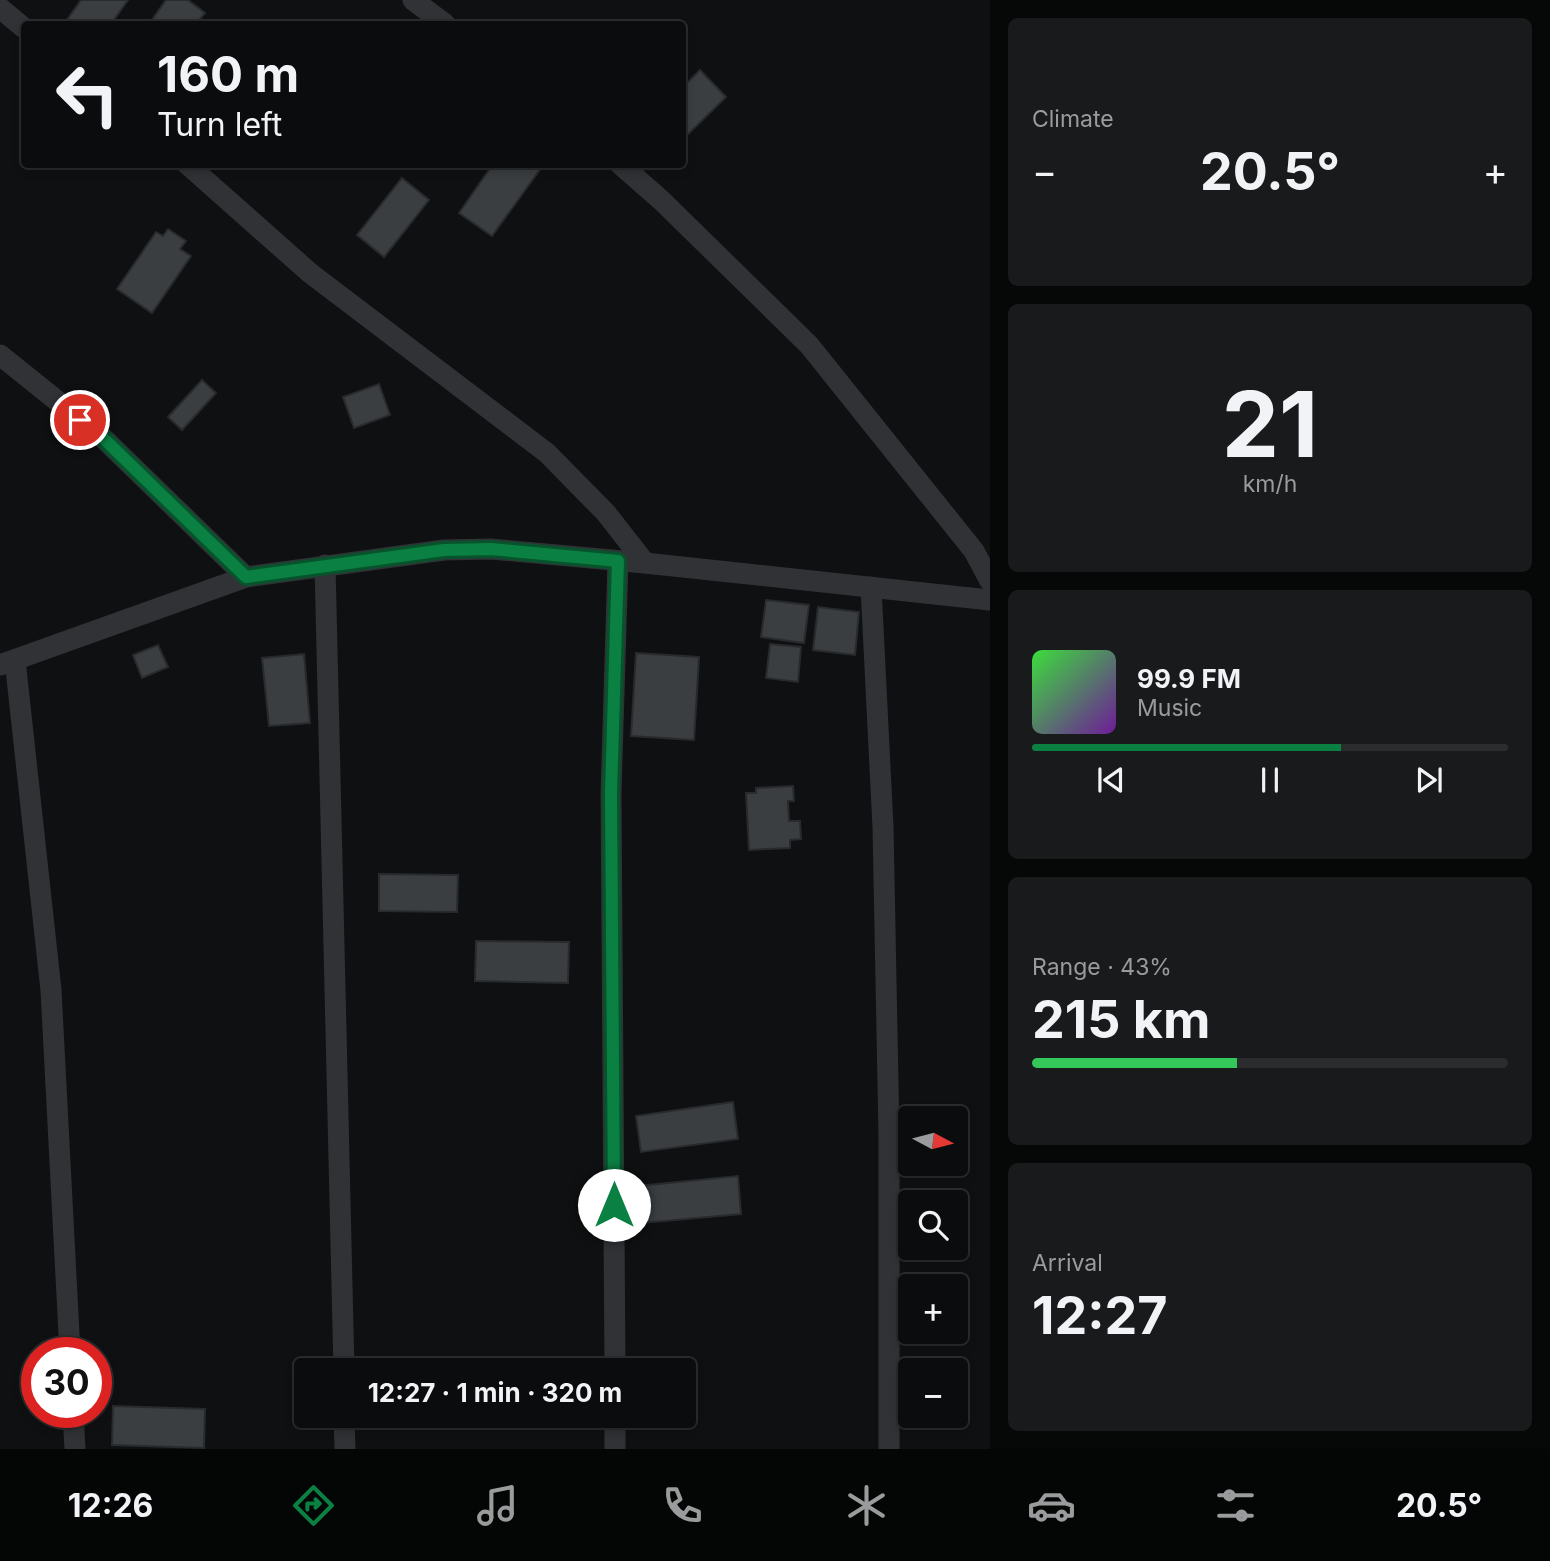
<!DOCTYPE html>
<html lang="en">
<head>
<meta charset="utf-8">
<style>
  body { margin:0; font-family:Inter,sans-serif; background:#191a1b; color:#f1f3f6; height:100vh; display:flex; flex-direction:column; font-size:26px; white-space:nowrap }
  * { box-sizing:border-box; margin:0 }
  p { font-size:23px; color:#9a9b9d }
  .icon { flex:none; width:38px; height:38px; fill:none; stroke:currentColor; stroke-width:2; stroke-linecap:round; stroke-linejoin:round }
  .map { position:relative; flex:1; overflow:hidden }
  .side { display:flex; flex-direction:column; gap:18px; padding:18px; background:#060707; width:560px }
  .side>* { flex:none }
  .hud { position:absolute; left:21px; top:21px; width:665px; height:147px; border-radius:7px; box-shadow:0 4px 10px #0003,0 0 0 2px #2b2c2e; background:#0b0c0d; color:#f1f3f6; overflow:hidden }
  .needle { width:46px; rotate:97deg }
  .tools { position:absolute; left:898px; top:1106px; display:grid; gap:14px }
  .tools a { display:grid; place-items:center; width:70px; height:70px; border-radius:7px; background:#0b0c0d; box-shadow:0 4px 10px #0003,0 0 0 2px #2b2c2e; font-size:35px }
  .speed { position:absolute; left:21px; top:1337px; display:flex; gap:14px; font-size:35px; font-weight:700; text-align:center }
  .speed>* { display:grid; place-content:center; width:91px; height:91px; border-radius:50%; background:#0b0c0d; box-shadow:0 4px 10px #0003,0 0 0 2px #2b2c2e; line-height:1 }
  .speed .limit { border:10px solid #d22; background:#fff; color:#111 }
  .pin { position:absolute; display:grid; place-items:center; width:60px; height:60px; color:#fff; margin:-30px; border:4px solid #fff; border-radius:50%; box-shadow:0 2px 7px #0007 }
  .me { position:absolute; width:77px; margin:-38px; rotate:0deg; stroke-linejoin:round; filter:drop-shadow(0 0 5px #0008) }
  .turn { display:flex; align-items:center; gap:24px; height:147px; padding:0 21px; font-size:32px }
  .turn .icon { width:91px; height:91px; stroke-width:2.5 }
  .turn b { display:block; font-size:49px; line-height:60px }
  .big { font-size:52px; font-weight:700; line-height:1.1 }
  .side .widget { flex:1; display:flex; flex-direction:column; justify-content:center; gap:10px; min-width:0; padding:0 24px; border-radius:10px; background:#191a1b }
  .side .dial { align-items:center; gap:0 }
  .dial b { font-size:91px; line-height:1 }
  .song { display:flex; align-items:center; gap:21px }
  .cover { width:84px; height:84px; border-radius:10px; background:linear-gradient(135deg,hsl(120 70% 55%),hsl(280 70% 35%)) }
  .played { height:7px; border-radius:4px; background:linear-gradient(90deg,#0b8043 65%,#2b2c2e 65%) }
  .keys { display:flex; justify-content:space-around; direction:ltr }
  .heat { display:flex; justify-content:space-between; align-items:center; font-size:38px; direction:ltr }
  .charge { height:10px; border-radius:5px; background:linear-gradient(90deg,#34c759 43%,#2b2c2e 0) }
  .trip { position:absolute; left:294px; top:1358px; width:402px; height:70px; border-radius:7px; background:#0b0c0d; box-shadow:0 4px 10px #0003,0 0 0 2px #2b2c2e; font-weight:700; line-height:70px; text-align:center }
  .menu { display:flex; height:112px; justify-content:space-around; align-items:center; background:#040505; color:#9a9b9d }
  .menu .icon { width:49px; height:49px }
  .menu .on { color:#0b8043 }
  .menu b { font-size:32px; color:#f1f3f6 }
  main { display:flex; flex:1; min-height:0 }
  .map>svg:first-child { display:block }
  .building { fill:#3b3e41; stroke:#292a2d; stroke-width:2 }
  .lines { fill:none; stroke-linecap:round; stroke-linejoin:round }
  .minor { stroke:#303236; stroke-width:21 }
  .route-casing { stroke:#07532c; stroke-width:18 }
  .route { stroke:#0b8043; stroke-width:12 }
</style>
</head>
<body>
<main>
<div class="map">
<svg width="990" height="1449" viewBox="0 0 990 1449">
  <rect width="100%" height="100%" fill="#0f1011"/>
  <!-- building -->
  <g class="building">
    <path d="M 81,0 L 128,0 L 111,24 L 64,24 Z"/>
    <path d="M 166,0 L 188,0 L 205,13 L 196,24 L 149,24 Z"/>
    <path d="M 700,70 L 726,97 L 682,140 L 682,88 Z"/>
    <path d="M 493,164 L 544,164 L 492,236 L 459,213 Z"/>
    <path d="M 402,178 L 429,200 L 384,257 L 357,235 Z"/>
    <path d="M 168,229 L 186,241 L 180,249 L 191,256 L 152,313 L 117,289 L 156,232 L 163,236 Z"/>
    <path d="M 202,380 L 216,393 L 182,430 L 168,417 Z"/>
    <path d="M 379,384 L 390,415 L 354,428 L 343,397 Z"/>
    <path d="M 766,600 L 809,605 L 804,643 L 761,637 Z"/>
    <path d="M 818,607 L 859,612 L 855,655 L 813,650 Z"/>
    <path d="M 770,644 L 801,647 L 798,682 L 766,678 Z"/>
    <path d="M 158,645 L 168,667 L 142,678 L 133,655 Z"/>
    <path d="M 636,653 L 699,657 L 694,740 L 631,736 Z"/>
    <path d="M 304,654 L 310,723 L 269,726 L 262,658 Z"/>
    <path d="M 793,786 L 794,801 L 788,801 L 789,821 L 800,821 L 801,839 L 790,840 L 790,848 L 749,850 L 746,793 L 756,793 L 756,788 Z"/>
    <path d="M 379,874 L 458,875 L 457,912 L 379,911 Z"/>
    <path d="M 476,941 L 569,942 L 568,983 L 475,981 Z"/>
    <path d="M 733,1102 L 738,1139 L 641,1152 L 636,1116 Z"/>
    <path d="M 738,1176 L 741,1214 L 642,1223 L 638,1186 Z"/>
    <path d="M 113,1406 L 205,1409 L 204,1448 L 112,1445 Z"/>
    <path d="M 391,1416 L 470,1416 L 469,1427 Z"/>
  </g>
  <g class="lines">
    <!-- minor -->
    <g class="minor">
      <path d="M 413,0 L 445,24"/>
      <path d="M 0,8 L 24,28"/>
      <path d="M 187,164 L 310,273 L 547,453 L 606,513 L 645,563"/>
      <path d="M 620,164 L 661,200 L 809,345 L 974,551 L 990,581"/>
      <path d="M 0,355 L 101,436 L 246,577"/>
      <path d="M 325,565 L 344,1370"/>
      <path d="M 871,587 L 883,827 L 889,1135 L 889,1449"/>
      <path d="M 15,660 L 51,990 L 70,1353"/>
      <path d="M 0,665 L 246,577 L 444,550 L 491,549 L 645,563 L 990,600"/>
      <path d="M 615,1370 L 611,793 L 618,561"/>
      <path d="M 73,1412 L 75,1449"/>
      <path d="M 344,1416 L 345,1449"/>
      <path d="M 615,1416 L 615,1449"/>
    </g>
  </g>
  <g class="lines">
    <defs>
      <path id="route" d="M 80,420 L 101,436 L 246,577 L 444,550 L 491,549 L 618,561 L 611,793 L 614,1205"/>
    </defs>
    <!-- route casing -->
    <use href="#route" class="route-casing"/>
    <!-- route -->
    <use href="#route" class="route"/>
  </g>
</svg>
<div class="tools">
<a><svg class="needle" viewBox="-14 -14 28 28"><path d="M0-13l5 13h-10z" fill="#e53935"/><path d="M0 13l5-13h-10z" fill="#9a9b9d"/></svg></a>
<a><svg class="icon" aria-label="search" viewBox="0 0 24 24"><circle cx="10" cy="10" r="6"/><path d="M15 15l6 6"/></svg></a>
<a>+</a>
<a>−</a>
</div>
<div class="speed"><div class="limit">30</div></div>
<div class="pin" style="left:80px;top:420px;background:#d93025"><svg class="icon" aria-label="arrive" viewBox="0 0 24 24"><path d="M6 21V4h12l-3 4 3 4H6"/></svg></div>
<svg class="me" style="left:614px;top:1205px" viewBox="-20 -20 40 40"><circle r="19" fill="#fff"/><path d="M0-13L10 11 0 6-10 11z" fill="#0b8043"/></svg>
<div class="trip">12:27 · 1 min · 320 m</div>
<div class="hud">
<div class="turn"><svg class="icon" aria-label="left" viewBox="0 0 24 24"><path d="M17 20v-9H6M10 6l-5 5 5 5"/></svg><div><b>160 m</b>Turn left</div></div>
</div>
</div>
<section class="side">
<div class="widget"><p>Climate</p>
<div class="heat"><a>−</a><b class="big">20.5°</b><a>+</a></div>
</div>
<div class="widget dial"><b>21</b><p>km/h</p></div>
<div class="widget">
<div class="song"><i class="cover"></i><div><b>99.9 FM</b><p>Music</p></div></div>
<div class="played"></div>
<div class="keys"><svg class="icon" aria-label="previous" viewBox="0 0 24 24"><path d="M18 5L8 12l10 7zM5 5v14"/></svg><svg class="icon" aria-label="pause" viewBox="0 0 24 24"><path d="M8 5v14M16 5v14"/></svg><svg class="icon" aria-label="next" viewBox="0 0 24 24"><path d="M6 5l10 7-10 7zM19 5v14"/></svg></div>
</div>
<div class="widget"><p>Range · 43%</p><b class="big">215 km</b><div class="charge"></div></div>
<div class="widget"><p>Arrival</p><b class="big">12:27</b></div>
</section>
</main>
<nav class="menu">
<b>12:26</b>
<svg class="icon on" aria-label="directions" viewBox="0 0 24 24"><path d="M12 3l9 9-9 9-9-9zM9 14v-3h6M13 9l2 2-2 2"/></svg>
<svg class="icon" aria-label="music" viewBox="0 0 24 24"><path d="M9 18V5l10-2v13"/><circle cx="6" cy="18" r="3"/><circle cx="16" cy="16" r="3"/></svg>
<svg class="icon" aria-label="phone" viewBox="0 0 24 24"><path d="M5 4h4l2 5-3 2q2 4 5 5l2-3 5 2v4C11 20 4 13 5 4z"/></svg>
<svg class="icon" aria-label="climate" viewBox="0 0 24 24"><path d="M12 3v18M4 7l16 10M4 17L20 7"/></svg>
<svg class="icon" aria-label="car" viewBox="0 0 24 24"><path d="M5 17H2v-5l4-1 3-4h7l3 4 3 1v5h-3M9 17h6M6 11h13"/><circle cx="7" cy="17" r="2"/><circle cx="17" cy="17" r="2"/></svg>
<svg class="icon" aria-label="filters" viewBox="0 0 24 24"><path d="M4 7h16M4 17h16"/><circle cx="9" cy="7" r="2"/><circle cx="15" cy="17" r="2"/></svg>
<b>20.5°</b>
</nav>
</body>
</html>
